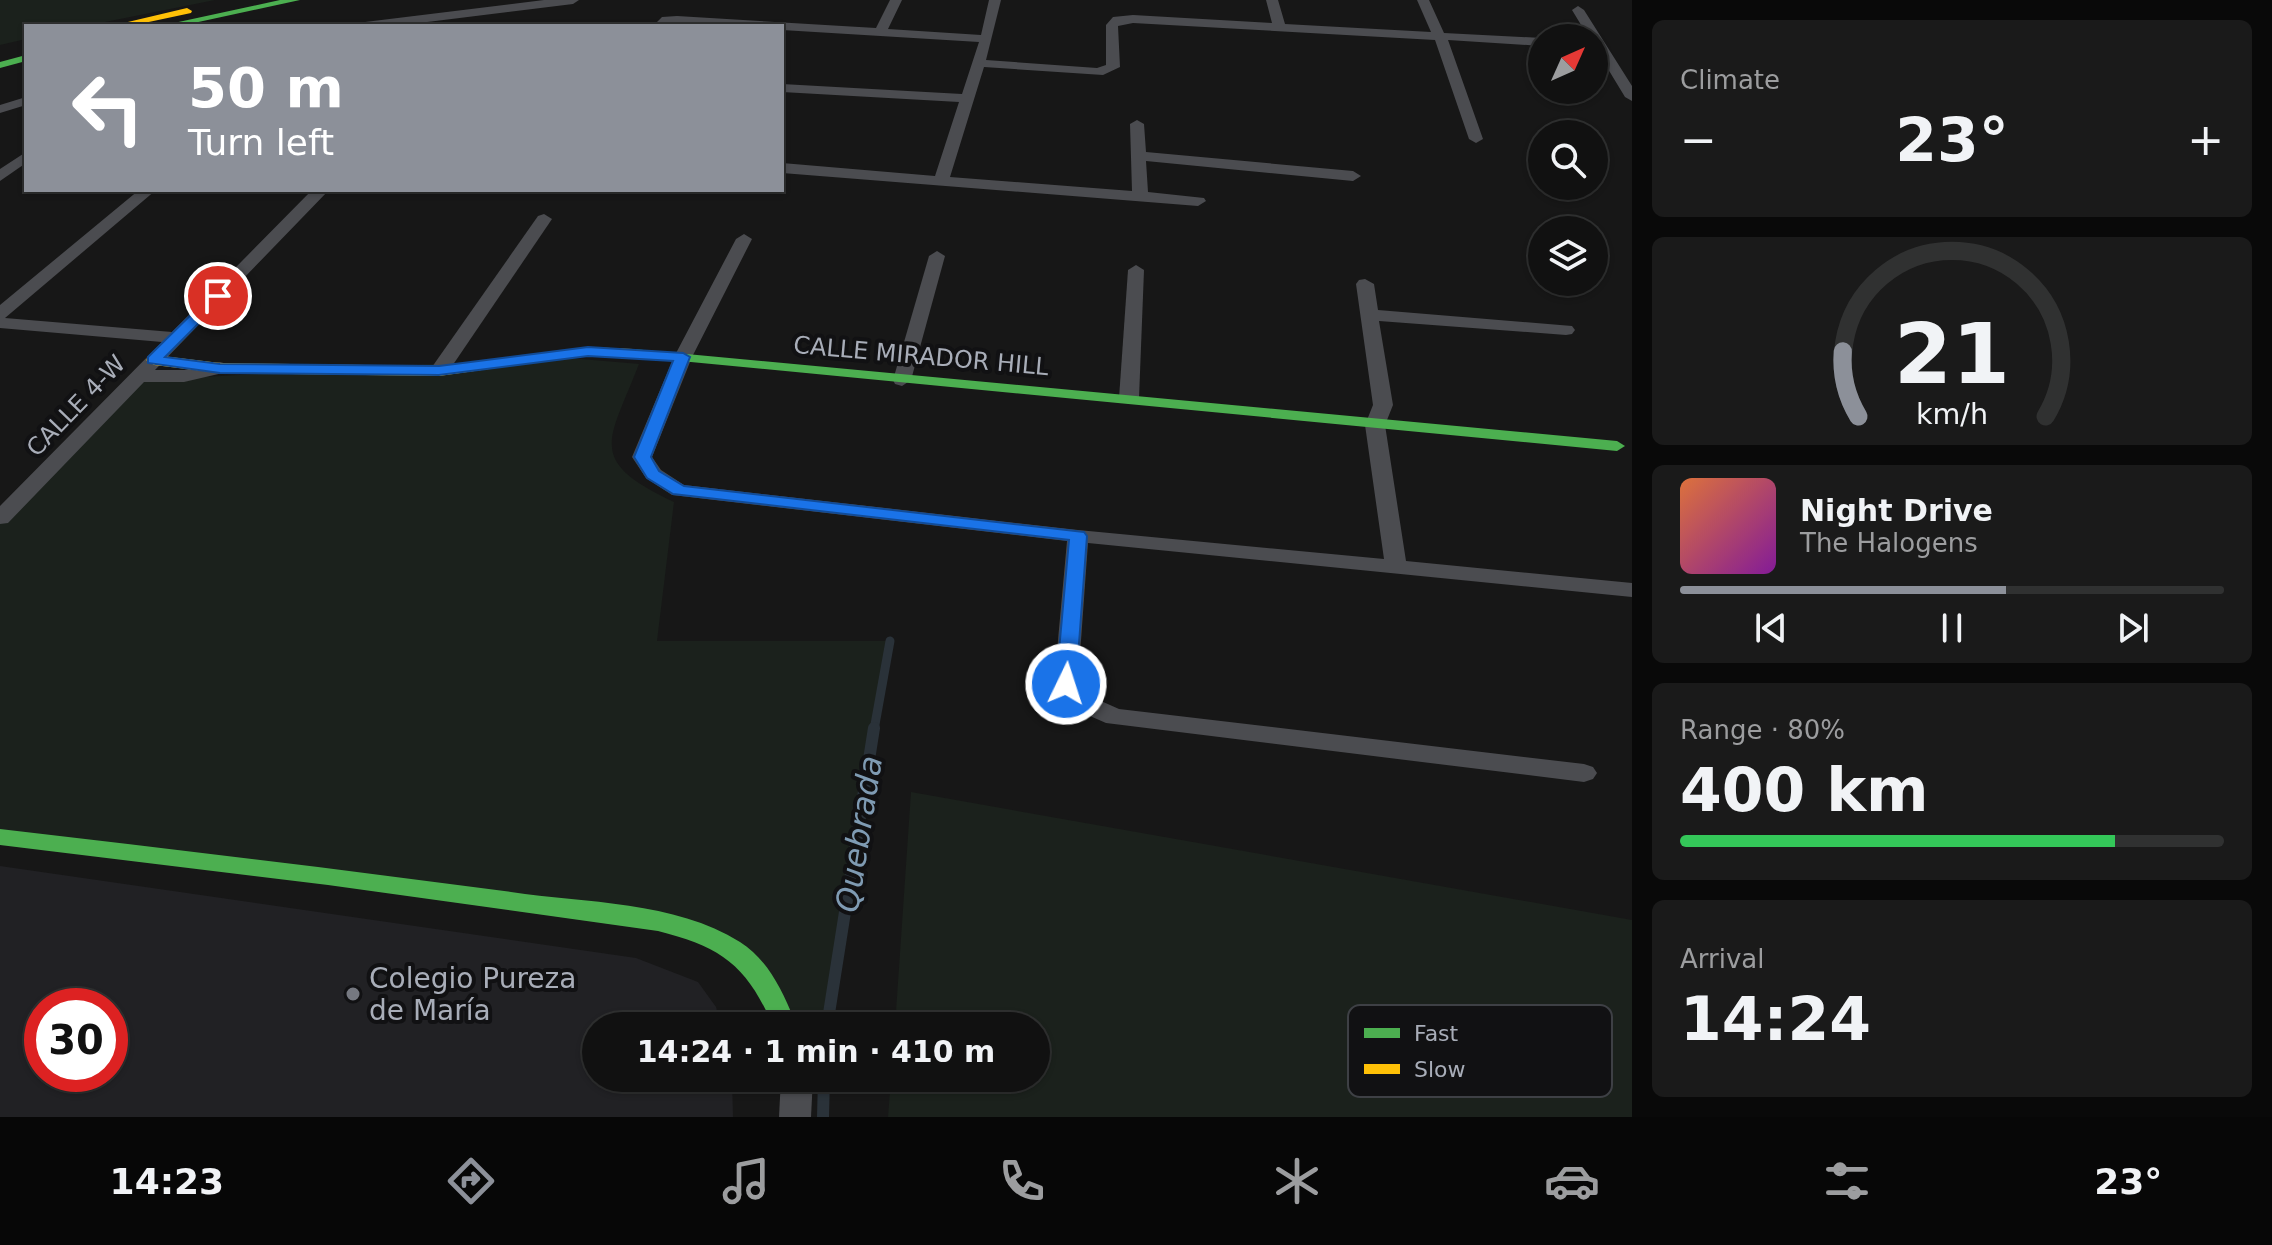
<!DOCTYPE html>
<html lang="en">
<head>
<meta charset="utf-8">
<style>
  body { margin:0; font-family:"DejaVu Sans",sans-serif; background:#1a1a1a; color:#f1f3f6; height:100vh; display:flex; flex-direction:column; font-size:30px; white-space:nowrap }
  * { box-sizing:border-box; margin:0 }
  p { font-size:26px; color:#9c9d9f }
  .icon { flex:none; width:44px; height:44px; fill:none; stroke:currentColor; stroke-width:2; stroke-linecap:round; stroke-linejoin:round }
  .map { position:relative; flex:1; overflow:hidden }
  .sheet { display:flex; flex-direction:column; gap:20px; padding:20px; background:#090909; width:640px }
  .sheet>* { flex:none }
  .top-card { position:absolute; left:24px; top:24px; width:760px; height:168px; border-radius:0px; box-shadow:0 2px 6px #0004,0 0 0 2px #303131; background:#8c9099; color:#fff; overflow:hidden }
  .needle { width:52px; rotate:45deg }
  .fabs { position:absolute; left:1528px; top:24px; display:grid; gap:16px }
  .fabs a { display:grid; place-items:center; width:80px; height:80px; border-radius:50%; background:#111; box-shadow:0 2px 6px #0004,0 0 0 2px #303131; font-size:40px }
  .speed { position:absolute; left:24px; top:988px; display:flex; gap:16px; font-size:40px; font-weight:700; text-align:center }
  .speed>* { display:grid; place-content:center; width:104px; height:104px; border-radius:50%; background:#111; box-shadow:0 2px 6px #0004,0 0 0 2px #303131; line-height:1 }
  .speed .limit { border:12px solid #d22; background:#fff; color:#111 }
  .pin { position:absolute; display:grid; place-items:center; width:68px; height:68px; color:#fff; margin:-34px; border:4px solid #fff; border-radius:50%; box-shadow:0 2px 8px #0007 }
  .me { position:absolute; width:88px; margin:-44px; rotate:4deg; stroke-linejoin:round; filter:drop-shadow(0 0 6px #0008) }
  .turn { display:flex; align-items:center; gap:28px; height:168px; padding:0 32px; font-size:36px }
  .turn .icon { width:104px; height:104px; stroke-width:2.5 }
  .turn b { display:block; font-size:56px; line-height:68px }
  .big { font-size:60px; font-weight:700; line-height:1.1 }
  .sheet .card { flex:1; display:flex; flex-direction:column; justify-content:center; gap:12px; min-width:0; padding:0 28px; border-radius:12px; background:#1a1a1a }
  .sheet .dial { align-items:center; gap:0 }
  .dial svg { height:208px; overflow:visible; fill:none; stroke:#303131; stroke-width:7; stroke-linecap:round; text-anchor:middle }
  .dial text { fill:#f1f3f6; stroke:none }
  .song { display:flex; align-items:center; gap:24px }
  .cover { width:96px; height:96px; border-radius:12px; background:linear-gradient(135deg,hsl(20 70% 55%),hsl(290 70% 35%)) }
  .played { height:8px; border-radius:4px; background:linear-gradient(90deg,#8c9099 60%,#303131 60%) }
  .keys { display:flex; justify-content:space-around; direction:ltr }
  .heat { display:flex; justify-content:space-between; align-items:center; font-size:44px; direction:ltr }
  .charge { height:12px; border-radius:6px; background:linear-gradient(90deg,#34c759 80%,#303131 0) }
  .trip { position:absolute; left:582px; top:1012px; width:468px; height:80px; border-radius:40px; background:#111; box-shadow:0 2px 6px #0004,0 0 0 2px #303131; font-weight:700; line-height:80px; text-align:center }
  .dock { display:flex; height:128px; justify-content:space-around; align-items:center; background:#070707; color:#9c9d9f }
  .dock .icon { width:56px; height:56px }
  .dock .current { color:#8c9099 }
  .dock b { font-size:36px; color:#f1f3f6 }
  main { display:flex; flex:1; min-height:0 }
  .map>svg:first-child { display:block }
  .built { fill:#212124; fill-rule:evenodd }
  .green { fill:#1b211c }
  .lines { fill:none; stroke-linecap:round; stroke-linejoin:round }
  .stream-far1 { stroke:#2a3239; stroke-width:9 }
  .stream { stroke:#2a3239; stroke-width:12 }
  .street { fill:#4b4c50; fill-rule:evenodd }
  .fast { fill:#4caf50; fill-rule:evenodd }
  .slow { fill:#ffc107; fill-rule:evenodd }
  .route { fill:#1a73e8; stroke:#114b97; stroke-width:2 }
  .poi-dot { fill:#757880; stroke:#111113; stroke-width:3 }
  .labels { text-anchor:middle; stroke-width:8; stroke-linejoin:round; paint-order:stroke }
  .street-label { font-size:24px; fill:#a8adb8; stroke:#111113 }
  .near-poi-label { font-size:28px; fill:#a8adb8; stroke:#111113; text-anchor:start }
  .near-water-label { font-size:32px; font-style:italic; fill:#7f9bb3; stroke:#111113 }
  .key { fill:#111113; stroke:#3e4045; stroke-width:2 }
  .key-label { font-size:22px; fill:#a8adb8 }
</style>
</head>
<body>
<main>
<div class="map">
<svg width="1632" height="1117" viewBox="0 0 1632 1117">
  <rect width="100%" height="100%" fill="#171717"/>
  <!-- built -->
  <path class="built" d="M 0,866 L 636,958 L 698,982 L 716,1007 L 721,1026 L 596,1026 L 596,1078 L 732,1078 L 733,1117 L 0,1117 ZM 42,1006 L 110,1006 L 110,1074 L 42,1074 Z"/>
  <!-- green -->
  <g class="green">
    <path d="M 0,0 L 215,0 L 85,26 L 26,26 L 26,39 L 0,45 Z"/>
    <path d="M 558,357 L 639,364 C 609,442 585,460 674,502 L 657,641 L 890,641 L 827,1026 L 785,1026 L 715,939 L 0,838 L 0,516 L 134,381 Z"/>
    <path d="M 911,792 L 1632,920 L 1632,1117 L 888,1117 L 891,1078 L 1036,1078 L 1036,1026 L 895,1026 Z"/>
  </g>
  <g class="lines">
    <!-- stream-far1 -->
    <path class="stream-far1" d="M 874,730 L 890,641"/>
    <!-- stream -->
    <g class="stream">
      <path d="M 827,1026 L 874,728"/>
      <path d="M 823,1117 L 824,1078"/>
    </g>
    <!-- street -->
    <g class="street">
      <path d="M 544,0 L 579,0 L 573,4 L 395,26 L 359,26 L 365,22 Z"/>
      <path d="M 890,0 L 902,0 L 888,29 L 981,35 L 989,0 L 1001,0 L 986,60 L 1097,68 L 1106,65 L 1106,25 L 1113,17 L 1133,15 L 1272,23 L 1266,0 L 1278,0 L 1285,24 L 1431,32 L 1417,0 L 1429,0 L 1444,33 L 1542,38 L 1542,46 L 1448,40 L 1483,139 L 1476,143 L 1469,139 L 1435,40 L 1133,23 L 1118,26 L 1120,67 L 1103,75 L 984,67 L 950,177 L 1132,191 L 1130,124 L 1137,120 L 1144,124 L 1146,152 L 1353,171 L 1361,176 L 1353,181 L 1146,161 L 1148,192 L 1204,198 L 1206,201 L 1198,206 L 782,173 L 782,163 L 935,176 L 959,102 L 782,92 L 782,84 L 962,94 L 979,42 L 782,30 L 782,26 L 653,26 L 662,17 L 677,16 L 876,28 Z"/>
      <path d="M 1578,6 L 1584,10 L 1632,86 L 1632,101 L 1625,97 L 1594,46 L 1594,38 L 1589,38 L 1572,10 Z"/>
      <path d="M 26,97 L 26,105 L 0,113 L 0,105 Z"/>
      <path d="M 26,152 L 26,163 L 0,181 L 0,169 Z"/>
      <path d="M 139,190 L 156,190 L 5,318 L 172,332 L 312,190 L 329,190 L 155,370 L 184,370 L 220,362 L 227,364 L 229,368 L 227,372 L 184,382 L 144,382 L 8,523 L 0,524 L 0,506 L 162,342 L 0,328 L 0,305 Z"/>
      <path d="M 544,214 L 552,219 L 446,375 L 432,375 L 430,371 L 432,367 L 538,216 Z"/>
      <path d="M 744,234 L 752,239 L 692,357 L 652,457 L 661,470 L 684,485 L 1078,530 L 1384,559 L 1365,425 L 1373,405 L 1356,284 L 1359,280 L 1365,279 L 1374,284 L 1378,310 L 1572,326 L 1575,330 L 1572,334 L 1566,335 L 1379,321 L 1393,405 L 1385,425 L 1406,561 L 1632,583 L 1632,597 L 1088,543 L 1078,682 L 1092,697 L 1119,709 L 1584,764 L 1593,767 L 1597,773 L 1593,779 L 1584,782 L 1106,723 L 1074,709 L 1054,684 L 1067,541 L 672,495 L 646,478 L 632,457 L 674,357 L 736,239 Z"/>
      <path d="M 937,251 L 945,256 L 911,380 L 902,386 L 895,384 L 893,380 L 929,256 Z"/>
      <path d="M 1136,265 L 1144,270 L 1139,398 L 1129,404 L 1119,398 L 1128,270 Z"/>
      <path d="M 781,1078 L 813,1078 L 811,1117 L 779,1117 Z"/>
    </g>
    <!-- fast -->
    <g class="fast">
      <path d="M 280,0 L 300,0 L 180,26 L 160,26 Z"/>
      <path d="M 26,55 L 26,61 L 0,68 L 0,62 Z"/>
      <path d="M 633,349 L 1617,441 L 1625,446 L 1617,451 L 628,356 L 628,350 Z"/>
      <path d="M 0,829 C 170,849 341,869 511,892 C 585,903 675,901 740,942 C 770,961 784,995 797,1026 L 773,1026 C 747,965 721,947 658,931 L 328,885 L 0,845 Z"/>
    </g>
    <!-- slow -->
    <g class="slow">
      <path d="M 187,8 L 192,11 L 191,13 L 130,26 L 111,26 Z"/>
      <path d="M 588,347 L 633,349 L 640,353 L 633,357 L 588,355 L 439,376 L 220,373 L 154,365 L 146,360 L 154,355 L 220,363 L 439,366 Z"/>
    </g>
  </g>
  <!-- route -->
  <path class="route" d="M 218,292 L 225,296 L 223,299 L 165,357 L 220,364 L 439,366 L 588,347 L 683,353 L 690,357 L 651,457 L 659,471 L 684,486 L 1084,532 L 1087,536 L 1076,684 L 1066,690 L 1056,684 L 1069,540 L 673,494 L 647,478 L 634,457 L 673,361 L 588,356 L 439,375 L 220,373 L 148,363 L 148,357 L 213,293 Z"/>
  <!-- markers -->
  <circle class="poi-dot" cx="353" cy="994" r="8"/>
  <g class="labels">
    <!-- street labels -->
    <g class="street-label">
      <text transform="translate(921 356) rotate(5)" y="8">CALLE MIRADOR HILL</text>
      <text transform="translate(76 406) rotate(-46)" y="8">CALLE 4-W</text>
    </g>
    <!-- near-poi labels -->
    <g class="near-poi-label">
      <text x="369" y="988">Colegio Pureza<tspan x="369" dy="32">de María</tspan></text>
    </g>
    <!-- near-water labels -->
    <g class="near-water-label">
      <text transform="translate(859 834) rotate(-81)" y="11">Quebrada</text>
    </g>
  </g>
  <!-- legend -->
  <rect x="1348" y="1005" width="264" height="92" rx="12" class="key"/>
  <rect x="1364" y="1028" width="36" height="10" fill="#4caf50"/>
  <rect x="1364" y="1064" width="36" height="10" fill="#ffc107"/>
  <g class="key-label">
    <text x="1414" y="1041">Fast</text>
    <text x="1414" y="1077">Slow</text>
  </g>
</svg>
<div class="fabs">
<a><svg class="needle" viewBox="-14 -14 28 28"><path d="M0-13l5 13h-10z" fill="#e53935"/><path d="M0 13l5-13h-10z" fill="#9c9d9f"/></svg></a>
<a><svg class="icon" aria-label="search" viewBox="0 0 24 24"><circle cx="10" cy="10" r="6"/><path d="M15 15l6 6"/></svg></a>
<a><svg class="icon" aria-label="layers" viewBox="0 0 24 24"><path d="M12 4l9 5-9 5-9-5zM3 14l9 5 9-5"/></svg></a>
</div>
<div class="speed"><div class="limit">30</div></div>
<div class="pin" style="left:218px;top:296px;background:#d93025"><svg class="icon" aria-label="arrive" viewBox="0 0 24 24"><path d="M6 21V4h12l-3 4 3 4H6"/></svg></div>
<svg class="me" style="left:1066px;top:684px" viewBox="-20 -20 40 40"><circle r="17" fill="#1a73e8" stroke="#fff" stroke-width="3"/><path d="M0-11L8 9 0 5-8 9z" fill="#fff"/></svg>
<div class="trip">14:24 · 1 min · 410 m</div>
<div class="top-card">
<div class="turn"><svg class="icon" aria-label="left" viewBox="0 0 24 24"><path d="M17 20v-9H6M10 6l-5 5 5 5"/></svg><div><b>50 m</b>Turn left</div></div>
</div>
</div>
<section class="sheet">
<div class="card"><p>Climate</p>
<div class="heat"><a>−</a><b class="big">23°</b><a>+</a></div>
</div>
<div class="card dial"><svg viewBox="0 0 100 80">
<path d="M14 69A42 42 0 1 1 86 69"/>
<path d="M14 69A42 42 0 0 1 8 44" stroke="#8c9099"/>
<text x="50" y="56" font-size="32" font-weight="700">21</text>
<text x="50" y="72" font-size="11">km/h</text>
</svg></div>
<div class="card">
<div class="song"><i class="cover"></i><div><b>Night Drive</b><p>The Halogens</p></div></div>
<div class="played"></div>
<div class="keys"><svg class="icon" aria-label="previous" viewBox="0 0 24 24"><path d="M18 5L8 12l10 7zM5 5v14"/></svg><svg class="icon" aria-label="pause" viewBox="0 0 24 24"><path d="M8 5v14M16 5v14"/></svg><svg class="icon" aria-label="next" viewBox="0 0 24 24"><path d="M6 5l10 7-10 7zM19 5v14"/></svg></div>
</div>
<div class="card"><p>Range · 80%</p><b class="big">400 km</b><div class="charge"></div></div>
<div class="card"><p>Arrival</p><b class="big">14:24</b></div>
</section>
</main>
<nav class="dock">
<b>14:23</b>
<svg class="icon current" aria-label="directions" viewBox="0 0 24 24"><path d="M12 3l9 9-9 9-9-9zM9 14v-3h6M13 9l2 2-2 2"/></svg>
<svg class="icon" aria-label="music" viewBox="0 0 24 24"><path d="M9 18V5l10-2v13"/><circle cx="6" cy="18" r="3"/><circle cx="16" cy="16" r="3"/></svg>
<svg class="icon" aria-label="phone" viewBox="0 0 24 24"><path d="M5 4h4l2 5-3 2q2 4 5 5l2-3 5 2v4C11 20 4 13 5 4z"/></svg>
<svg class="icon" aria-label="climate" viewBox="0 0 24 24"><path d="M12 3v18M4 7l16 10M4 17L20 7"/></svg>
<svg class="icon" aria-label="car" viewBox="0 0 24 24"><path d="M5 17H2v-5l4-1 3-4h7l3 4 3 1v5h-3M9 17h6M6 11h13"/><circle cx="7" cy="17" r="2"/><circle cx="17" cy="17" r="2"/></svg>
<svg class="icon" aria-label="filters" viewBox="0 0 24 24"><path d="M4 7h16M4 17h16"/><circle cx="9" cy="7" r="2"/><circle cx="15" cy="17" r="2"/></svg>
<b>23°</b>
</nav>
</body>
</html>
